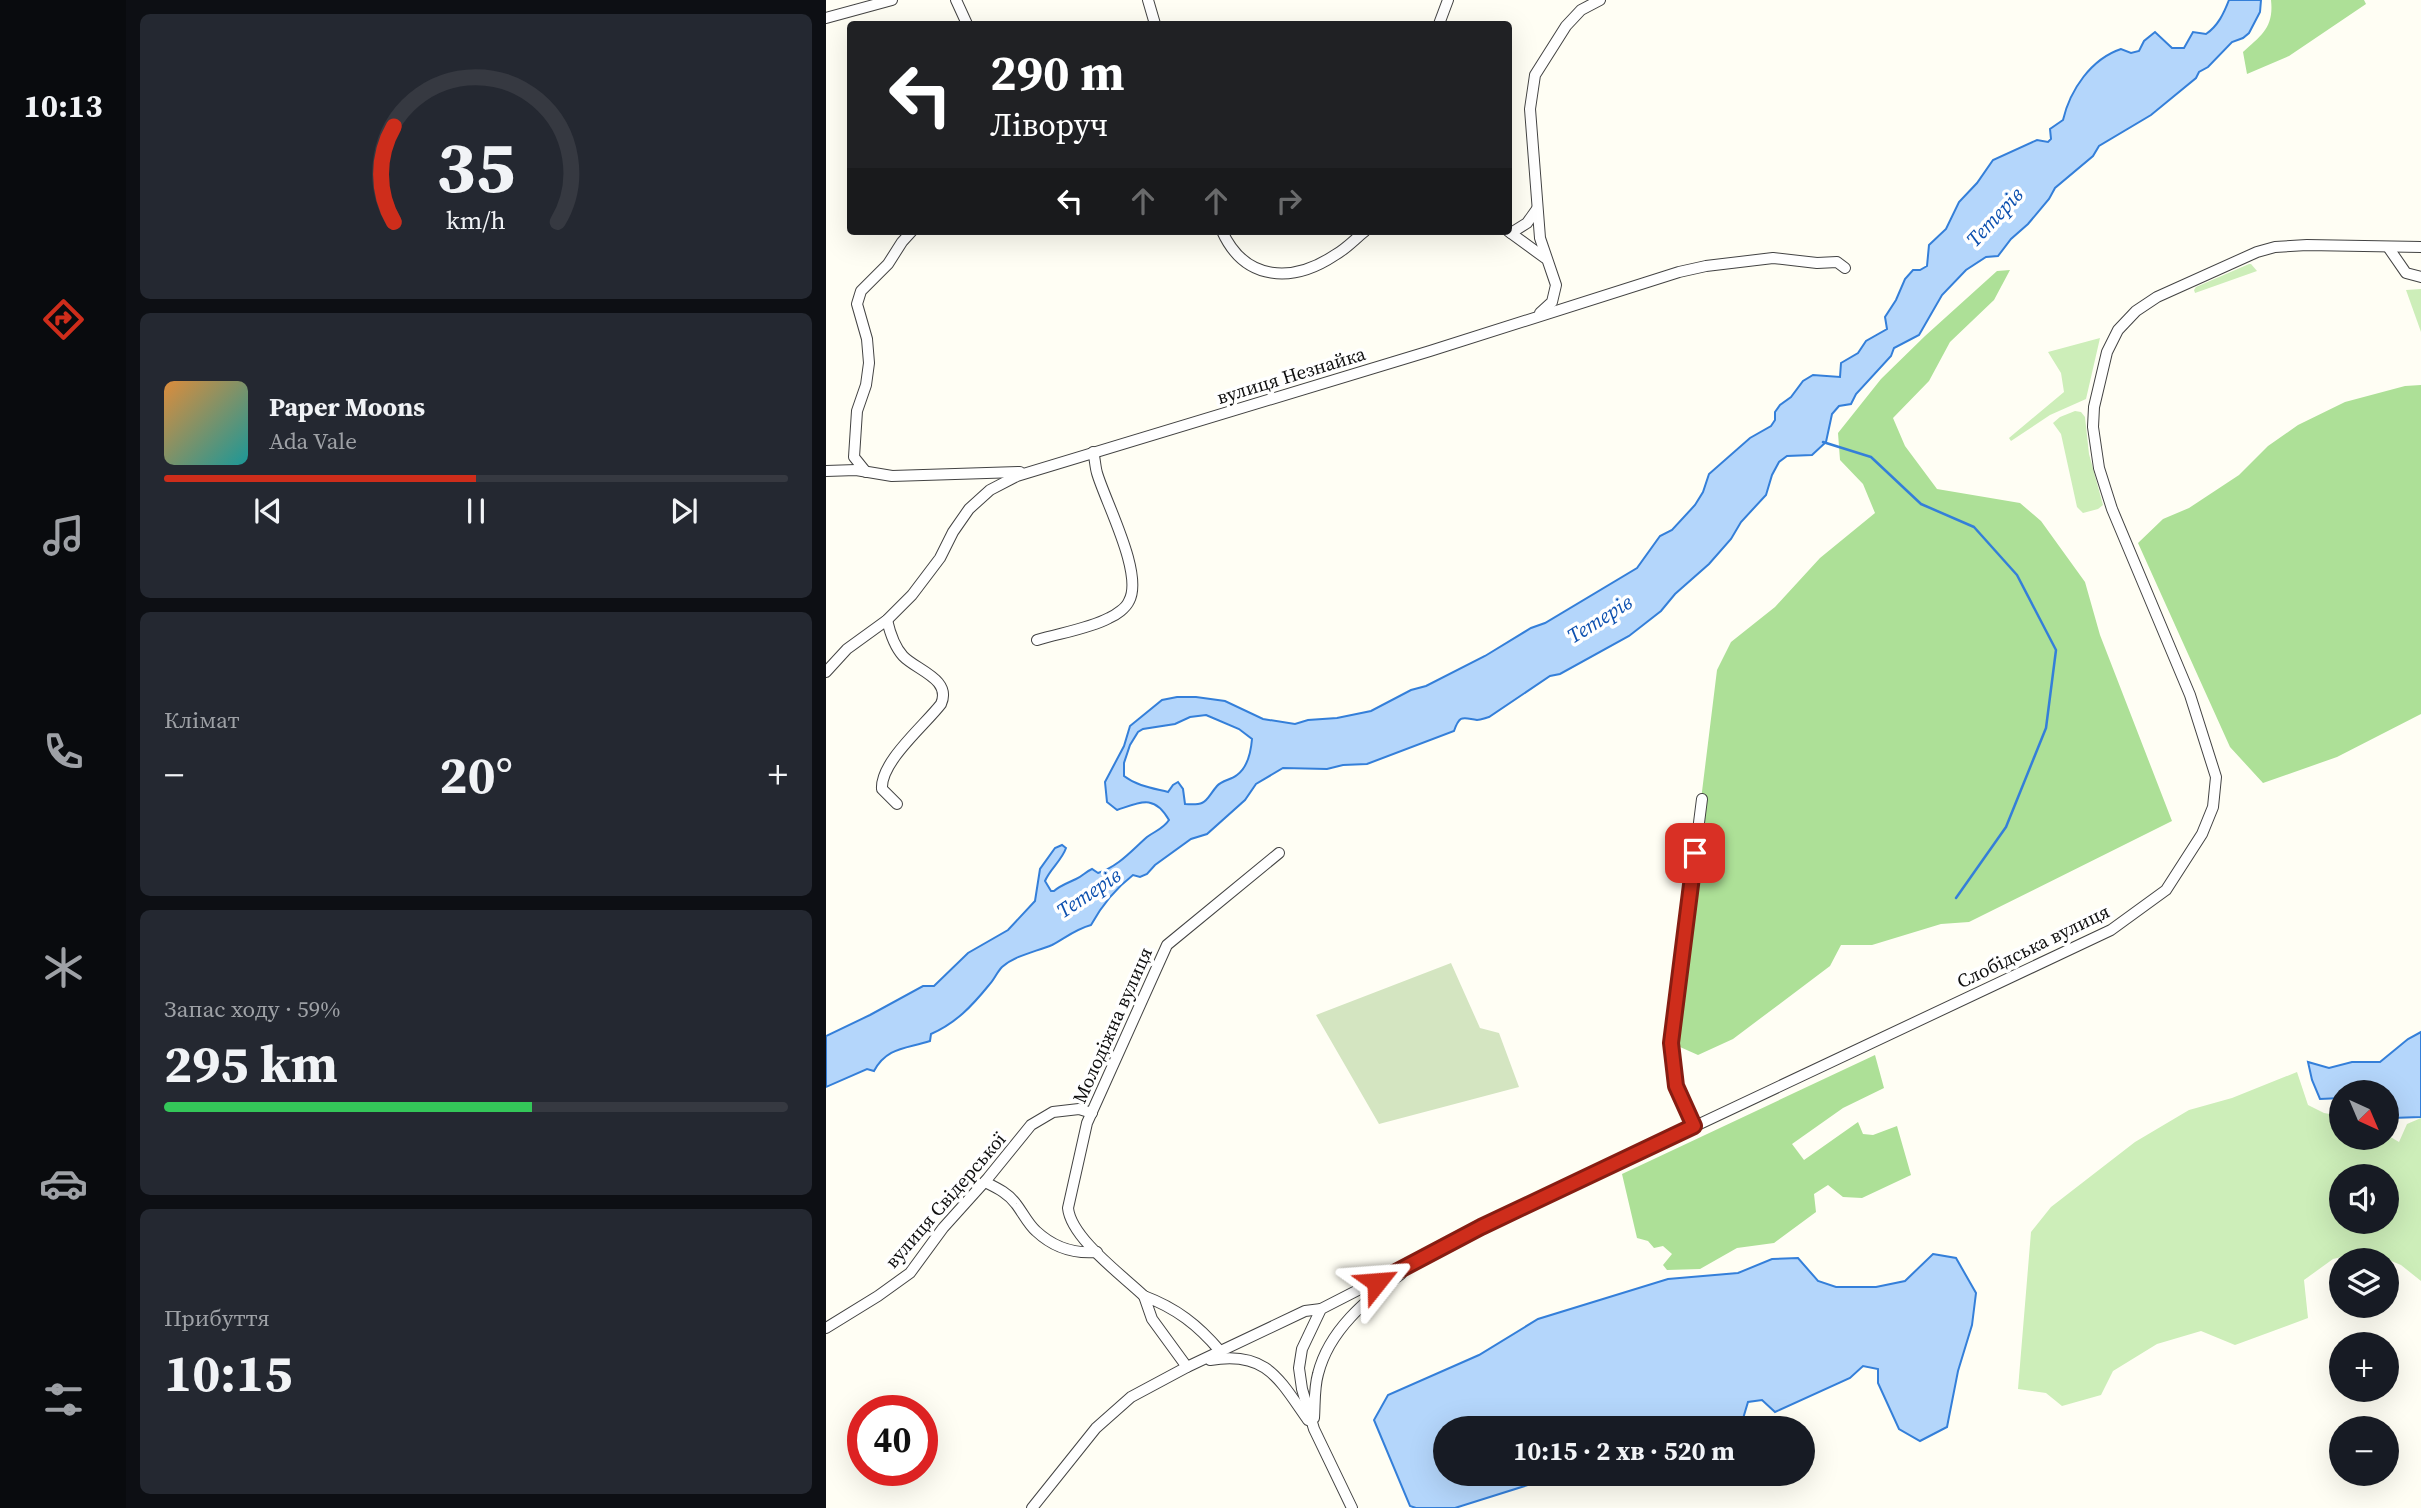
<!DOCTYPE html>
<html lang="uk">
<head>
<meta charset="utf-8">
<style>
  body { margin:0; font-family:"Source Serif 4",serif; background:#242831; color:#f1f3f6; height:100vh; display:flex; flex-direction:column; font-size:26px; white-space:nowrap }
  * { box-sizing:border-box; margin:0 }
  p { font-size:23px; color:#9ea1a6 }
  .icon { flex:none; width:38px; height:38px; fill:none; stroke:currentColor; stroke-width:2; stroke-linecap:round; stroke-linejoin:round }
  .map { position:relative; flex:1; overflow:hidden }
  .panel { display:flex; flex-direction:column; gap:14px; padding:14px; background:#0d0f14; width:700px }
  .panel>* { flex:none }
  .hud { position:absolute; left:21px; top:21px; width:665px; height:214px; border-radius:7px; box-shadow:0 7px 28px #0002; background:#202124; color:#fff; overflow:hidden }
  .needle { width:46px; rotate:136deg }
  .buttons { position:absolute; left:1503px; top:1080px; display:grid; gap:14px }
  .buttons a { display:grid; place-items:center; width:70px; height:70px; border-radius:50%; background:#171b24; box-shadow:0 7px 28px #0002; font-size:35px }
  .speed { position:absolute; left:21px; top:1395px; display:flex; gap:14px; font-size:35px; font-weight:700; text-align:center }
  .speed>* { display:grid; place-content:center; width:91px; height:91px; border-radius:50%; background:#171b24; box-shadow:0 7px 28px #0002; line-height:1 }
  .speed .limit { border:10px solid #d22; background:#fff; color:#111 }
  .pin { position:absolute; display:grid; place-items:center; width:60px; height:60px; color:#fff; margin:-30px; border-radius:14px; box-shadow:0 4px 10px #0006 }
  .me { position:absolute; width:77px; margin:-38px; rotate:62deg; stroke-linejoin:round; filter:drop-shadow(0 0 5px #0008) }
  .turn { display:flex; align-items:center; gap:24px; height:147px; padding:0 28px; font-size:32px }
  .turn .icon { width:91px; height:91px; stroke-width:2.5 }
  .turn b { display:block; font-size:49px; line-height:60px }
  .lanes { display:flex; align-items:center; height:66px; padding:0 28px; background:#0003; justify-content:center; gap:35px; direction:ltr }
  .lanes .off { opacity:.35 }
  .big { font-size:52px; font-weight:700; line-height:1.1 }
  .panel .widget { flex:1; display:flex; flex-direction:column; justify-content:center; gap:10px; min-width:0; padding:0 24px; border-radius:10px; background:#242831 }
  .panel .dial { align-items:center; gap:0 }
  .dial svg { height:182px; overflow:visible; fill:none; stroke:#363941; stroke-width:7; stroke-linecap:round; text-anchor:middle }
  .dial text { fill:#f1f3f6; stroke:none }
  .song { display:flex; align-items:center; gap:21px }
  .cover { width:84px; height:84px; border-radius:10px; background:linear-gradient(135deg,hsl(30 70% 55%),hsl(180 70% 35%)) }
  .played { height:7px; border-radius:4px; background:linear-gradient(90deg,#ce2d1b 50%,#363941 50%) }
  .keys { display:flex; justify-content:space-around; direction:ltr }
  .heat { display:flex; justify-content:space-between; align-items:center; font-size:38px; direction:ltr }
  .charge { height:10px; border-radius:5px; background:linear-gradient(90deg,#34c759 59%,#363941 0) }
  .trip { position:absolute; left:607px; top:1416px; width:382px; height:70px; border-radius:35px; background:#171b24; box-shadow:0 7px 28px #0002; font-weight:700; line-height:70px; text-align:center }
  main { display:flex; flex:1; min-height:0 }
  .tab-bar { display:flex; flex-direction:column; width:126px; justify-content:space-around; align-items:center; background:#090b0e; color:#9ea1a6 }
  .tab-bar .icon { width:49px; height:49px }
  .tab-bar .current { color:#ce2d1b }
  .tab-bar b { font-size:32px; color:#f1f3f6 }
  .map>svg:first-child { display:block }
  .green { fill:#cdeeb9; fill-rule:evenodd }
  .forest { fill:#ade097 }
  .cemetery { fill:#d4e5c1 }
  .water { fill:#b4d6fb; stroke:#347fd9; stroke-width:2; fill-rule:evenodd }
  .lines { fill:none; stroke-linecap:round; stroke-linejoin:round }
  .stream { stroke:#347fd9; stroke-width:2.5 }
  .minor-casing { stroke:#434343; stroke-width:12 }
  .minor { stroke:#fff; stroke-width:10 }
  .route-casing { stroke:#861d12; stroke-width:18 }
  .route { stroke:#ce2d1b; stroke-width:12 }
  .labels { text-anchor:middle; stroke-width:7; stroke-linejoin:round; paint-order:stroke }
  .street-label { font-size:19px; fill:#101010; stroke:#fff }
  .water-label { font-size:21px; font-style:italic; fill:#0d50af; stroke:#fff }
</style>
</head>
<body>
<main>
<nav class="tab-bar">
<b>10:13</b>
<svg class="icon current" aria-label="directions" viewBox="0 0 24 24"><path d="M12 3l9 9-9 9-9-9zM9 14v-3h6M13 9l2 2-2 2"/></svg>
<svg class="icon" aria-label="music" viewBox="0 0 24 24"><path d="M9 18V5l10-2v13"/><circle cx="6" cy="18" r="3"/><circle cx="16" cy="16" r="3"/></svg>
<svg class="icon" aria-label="phone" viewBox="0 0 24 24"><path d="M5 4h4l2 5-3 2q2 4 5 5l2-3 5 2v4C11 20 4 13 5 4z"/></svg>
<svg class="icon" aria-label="climate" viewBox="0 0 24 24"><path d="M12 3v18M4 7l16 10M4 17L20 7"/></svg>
<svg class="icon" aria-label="car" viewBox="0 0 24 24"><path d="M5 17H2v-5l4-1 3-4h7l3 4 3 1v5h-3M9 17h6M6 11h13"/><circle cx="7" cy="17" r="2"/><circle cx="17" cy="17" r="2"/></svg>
<svg class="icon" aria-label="filters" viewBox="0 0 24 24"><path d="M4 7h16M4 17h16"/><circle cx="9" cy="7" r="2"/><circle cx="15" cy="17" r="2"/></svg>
</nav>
<section class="panel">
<div class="widget dial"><svg viewBox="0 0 100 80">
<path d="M14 69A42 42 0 1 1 86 69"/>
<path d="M14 69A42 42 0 0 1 14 27" stroke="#ce2d1b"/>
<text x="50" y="56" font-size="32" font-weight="700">35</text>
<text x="50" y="72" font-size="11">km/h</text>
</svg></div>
<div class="widget">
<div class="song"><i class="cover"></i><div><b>Paper Moons</b><p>Ada Vale</p></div></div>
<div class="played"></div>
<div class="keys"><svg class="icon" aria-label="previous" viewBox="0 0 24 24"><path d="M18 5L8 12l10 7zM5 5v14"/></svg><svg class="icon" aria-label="pause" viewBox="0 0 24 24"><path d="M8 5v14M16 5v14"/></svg><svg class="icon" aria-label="next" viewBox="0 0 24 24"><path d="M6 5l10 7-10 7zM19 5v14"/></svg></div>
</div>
<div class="widget"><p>Клімат</p>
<div class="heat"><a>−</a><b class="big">20°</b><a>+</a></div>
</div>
<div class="widget"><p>Запас ходу · 59%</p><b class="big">295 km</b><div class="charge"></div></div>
<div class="widget"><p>Прибуття</p><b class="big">10:15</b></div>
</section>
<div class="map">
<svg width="1595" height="1508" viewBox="0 0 1595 1508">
  <rect width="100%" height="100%" fill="#fffef4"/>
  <!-- green -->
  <g class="green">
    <path d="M 1423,264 L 1425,264 L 1431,271 L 1369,293 L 1368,290 L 1370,287 Z"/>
    <path d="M 1595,289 L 1595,332 L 1580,290 Z"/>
    <path d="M 1274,338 L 1260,399 L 1224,415 L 1185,441 L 1183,438 L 1238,392 L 1235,373 L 1222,352 Z"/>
    <path d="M 1249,411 L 1255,412 L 1259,417 L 1263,454 L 1277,505 L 1272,509 L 1257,513 L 1251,507 L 1235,434 L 1227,423 L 1234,417 Z"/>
    <path d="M 1471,1072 L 1482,1105 L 1498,1113 L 1515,1116 L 1516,1138 L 1561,1138 L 1561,1135 L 1573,1142 L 1581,1124 L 1595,1118 L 1595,1281 L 1575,1265 L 1541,1251 L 1507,1259 L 1478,1280 L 1482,1318 L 1409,1345 L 1375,1331 L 1331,1344 L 1287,1371 L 1275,1395 L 1236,1406 L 1220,1393 L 1192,1389 L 1205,1232 L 1225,1207 L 1309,1142 L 1363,1110 L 1406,1098 ZM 1561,1176 L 1561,1222 L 1516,1222 L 1516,1176 Z"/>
  </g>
  <!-- forest -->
  <g class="forest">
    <path d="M 1445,0 L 1538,0 L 1540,4 L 1463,56 L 1421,74 L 1417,52 C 1436,35 1448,27 1445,0 Z"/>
    <path d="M 1184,270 L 1168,300 L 1124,342 L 1103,381 L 1067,418 L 1079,446 L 1111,489 L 1194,503 L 1215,521 L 1259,582 L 1274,635 L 1346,821 L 1143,922 L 1115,924 L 1046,945 L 1015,945 L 1004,966 L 907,1039 L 872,1055 L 845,1043 L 891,670 L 905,642 L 949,607 L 994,558 L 1049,513 L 1037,484 L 1014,460 L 1012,433 L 1055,379 L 1099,336 L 1171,271 Z"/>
    <path d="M 1595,385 L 1595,714 L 1511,757 L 1437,783 L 1404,747 L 1312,543 L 1337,519 L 1363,508 L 1413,475 L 1442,446 L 1472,425 L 1519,402 L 1579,386 Z"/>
    <path d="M 1049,1055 L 1058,1088 L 1017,1108 L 966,1144 L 978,1160 L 1032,1122 L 1037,1134 L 1047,1135 L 1071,1126 L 1085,1175 L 1036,1198 L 1017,1197 L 1002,1185 L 988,1194 L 990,1212 L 948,1243 L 911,1248 L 874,1269 L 841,1270 L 837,1265 L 846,1254 L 837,1246 L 828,1248 L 822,1241 L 811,1238 L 796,1174 Z"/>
  </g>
  <!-- cemetery -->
  <path class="cemetery" d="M 625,963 L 654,1028 L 673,1033 L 693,1087 L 553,1124 L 490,1015 Z"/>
  <!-- water -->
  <g class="water">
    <path d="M 1403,0 L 1435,0 L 1434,12 L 1423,33 L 1417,38 L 1406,42 L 1382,67 L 1373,72 L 1370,78 L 1325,115 L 1273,146 L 1267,156 L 1229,188 L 1223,199 L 1202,224 L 1185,239 L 1172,256 L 1160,257 L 1140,270 L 1116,295 L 1093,335 L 1068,348 L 1065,356 L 1030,394 L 1025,404 L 1013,406 L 1006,414 L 1000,442 L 986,455 L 961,456 L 953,462 L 946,475 L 940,495 L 915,522 L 905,539 L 883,564 L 849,594 L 835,611 L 803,636 L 734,674 L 724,676 L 663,717 C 659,718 655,720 651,720 C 637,718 634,714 628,731 L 541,764 L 517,765 L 501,769 L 457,768 L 430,784 L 419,800 L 381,834 L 365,839 L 329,865 L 321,874 L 314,877 L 307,875 C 289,889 276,905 265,925 C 250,929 239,938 226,945 C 209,952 190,955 176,967 C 171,972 168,980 163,985 C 146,1006 130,1023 105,1034 L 104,1041 C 80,1049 61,1047 48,1071 L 41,1069 L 0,1087 L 0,1036 L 44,1015 L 97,986 L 108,986 L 142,953 L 182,930 L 209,901 L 214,869 L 229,848 L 236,845 L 240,848 C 236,860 224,869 219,881 L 225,891 L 228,891 C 235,885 242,883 250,879 C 257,876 259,872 266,869 L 272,873 C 293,866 305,851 321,837 C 329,831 337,829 343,820 C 328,794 315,802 291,810 L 281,802 L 279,782 L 298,746 L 304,726 L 336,700 L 351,697 L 370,697 L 399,701 L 437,719 L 469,724 L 482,720 L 511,718 L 545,711 L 585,690 L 600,686 L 659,656 L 705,628 L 719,623 L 811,568 L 834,536 L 846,530 L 869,505 L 877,492 L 883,474 L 924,438 L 945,426 L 949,420 L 949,412 L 954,405 L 965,397 L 977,381 L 987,375 L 1014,377 L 1015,363 L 1032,353 L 1040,341 L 1061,329 L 1059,317 L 1070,300 L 1079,279 L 1087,270 L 1094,270 L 1101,266 L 1103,245 L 1120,229 L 1133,202 L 1151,183 L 1167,160 L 1211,140 L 1222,142 L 1225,139 L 1224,129 L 1237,120 C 1244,90 1265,59 1295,49 L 1305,53 L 1313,51 L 1318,41 L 1329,32 L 1346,48 L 1358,48 L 1367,32 L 1380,34 C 1392,26 1398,13 1403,0 ZM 380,715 L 413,729 L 426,739 C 425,751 422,767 411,775 C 405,780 396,780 391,786 C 379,800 382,806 359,804 L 357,789 L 352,782 L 347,785 L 342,792 C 326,788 311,786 298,776 L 298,763 L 304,745 L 312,732 L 317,729 L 349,724 L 364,717 Z"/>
    <path d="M 1595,1032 L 1595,1117 L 1565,1118 L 1561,1116 L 1561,1092 L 1516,1092 L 1515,1098 L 1494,1099 L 1486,1080 L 1482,1062 L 1503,1068 L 1526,1062 L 1554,1062 L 1582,1039 Z"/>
    <path d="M 1107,1254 L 1130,1258 L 1150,1293 L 1146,1325 L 1132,1371 L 1121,1427 L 1094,1441 L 1073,1429 L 1052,1383 L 1052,1369 L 1037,1366 L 1024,1378 L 949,1412 L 936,1400 L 922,1402 L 916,1422 L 898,1428 L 620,1428 L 620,1474 L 737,1474 L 629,1508 L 590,1508 L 584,1506 L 548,1420 L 562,1395 L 653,1355 L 712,1319 L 842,1279 L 912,1273 L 946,1259 L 972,1258 L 992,1281 L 1010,1287 L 1050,1287 L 1079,1281 Z"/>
  </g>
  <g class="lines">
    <!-- stream -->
    <path class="stream" d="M 997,442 L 1045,457 L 1095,504 L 1148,527 L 1191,575 L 1230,650 L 1220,728 L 1180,827 L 1130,898"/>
    <defs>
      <g id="minor">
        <path d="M 130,0 L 141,24"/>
        <path d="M 322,0 L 329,24"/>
        <path d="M 0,18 L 66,0"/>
        <path d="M 613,24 L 622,0"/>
        <path d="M 396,231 C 419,282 467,283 509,255 C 520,249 529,239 539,231"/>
        <path d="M 682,231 L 719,258"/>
        <path d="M 685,233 L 701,223 L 711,209"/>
        <path d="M 1562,247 L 1580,273 L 1595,277"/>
        <path d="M 714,313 L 726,302 L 730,285 L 714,238 L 704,109 L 709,75 L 740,26 L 755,10 L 774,0"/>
        <path d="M 0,471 L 30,470 L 66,476 L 194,472"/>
        <path d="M 40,472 L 28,457 L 31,411 L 40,385 L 43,363 L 41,339 L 31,304 L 35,291 L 62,264 L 76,242 L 86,231"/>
        <path d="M 61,620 C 64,633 68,646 77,656 C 90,670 126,679 115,704 C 99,725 54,762 56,789 L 71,804"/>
        <path d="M 211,640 C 234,633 262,629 283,618 C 290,615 300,608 303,601 C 318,574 279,501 271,473 C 269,466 269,458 267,452"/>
        <path d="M 0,672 L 21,649 L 61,620 L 86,595 L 114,558 L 127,532 L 143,509 L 164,490 L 191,476 L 604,351 L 853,272 L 880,266 L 947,258 L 991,263 L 1011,262 L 1019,268"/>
        <path d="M 868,1127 L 850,1086 L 845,1043 L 876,799"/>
        <path d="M 159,1182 C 171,1188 182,1193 190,1204 C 197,1213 202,1224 210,1231 C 227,1247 248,1254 271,1252"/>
        <path d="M 318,1296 C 296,1275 245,1238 242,1208 L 261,1123 L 341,945 L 453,853"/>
        <path d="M 0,1328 L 52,1296 L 84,1273 L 117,1228 L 162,1178 L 205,1125 L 227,1112 L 253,1109 L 266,1113"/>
        <path d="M 384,1360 C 440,1350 453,1379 482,1420"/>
        <path d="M 361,1367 L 326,1319 L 318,1296 C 350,1308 372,1325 394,1351"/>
        <path d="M 488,1418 C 489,1404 488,1388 492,1374 C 503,1330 540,1300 575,1274"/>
        <path d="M 206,1508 L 270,1428 L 305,1397 L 361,1367 L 479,1311 L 495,1309"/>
        <path d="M 526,1508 L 488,1429 L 476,1389 L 473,1368 L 476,1349 L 495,1309 L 655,1227 L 1285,930 L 1340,890 L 1376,834 L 1387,807 L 1390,777 L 1364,695 L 1286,509 L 1273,468 L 1267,427 L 1268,407 L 1281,352 L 1292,330 L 1310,311 L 1331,297 L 1431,252 L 1449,247 L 1481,245 L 1595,247"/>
      </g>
    </defs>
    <!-- minor casing -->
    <use href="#minor" class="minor-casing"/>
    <!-- minor -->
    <use href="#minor" class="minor"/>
  </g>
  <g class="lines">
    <defs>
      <path id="route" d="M 551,1282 L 655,1227 L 868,1126 L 850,1086 L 845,1043 L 869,853"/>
    </defs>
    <!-- route casing -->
    <use href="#route" class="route-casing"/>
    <!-- route -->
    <use href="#route" class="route"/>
  </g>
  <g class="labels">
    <!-- street labels -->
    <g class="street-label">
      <text transform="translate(465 375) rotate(-17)" y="7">вулиця Незнайка</text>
      <text transform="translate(1207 946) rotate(-26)" y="7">Слобідська вулиця</text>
      <text transform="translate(286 1025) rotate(-66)" y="7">Молодіжна вулиця</text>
      <text transform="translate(119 1200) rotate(-49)" y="7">вулиця Свідерської</text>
    </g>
    <!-- water labels -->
    <g class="water-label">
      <text transform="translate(1169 217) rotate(-47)" y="7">Тетерів</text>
      <text transform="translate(774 619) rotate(-32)" y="7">Тетерів</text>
      <text transform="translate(263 893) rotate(-34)" y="7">Тетерів</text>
    </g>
  </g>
</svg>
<div class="buttons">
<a><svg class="needle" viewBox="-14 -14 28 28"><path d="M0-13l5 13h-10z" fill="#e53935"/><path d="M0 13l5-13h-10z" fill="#9ea1a6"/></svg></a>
<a><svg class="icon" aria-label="sound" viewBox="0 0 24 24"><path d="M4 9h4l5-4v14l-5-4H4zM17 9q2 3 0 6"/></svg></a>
<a><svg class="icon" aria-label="layers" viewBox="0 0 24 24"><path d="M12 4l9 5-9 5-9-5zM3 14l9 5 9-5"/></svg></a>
<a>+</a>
<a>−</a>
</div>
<div class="speed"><div class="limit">40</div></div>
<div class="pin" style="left:869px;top:853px;background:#d93025"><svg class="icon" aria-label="arrive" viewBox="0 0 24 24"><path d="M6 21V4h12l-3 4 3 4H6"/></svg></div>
<svg class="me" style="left:551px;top:1282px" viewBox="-20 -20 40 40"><path d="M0-17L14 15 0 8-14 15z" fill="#ce2d1b" stroke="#fff" stroke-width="4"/></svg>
<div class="trip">10:15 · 2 хв · 520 m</div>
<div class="hud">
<div class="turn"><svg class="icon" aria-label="left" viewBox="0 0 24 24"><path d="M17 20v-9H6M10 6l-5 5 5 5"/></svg><div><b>290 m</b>Ліворуч</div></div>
<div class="lanes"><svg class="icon" aria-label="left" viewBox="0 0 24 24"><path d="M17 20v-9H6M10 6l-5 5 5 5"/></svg><svg class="icon off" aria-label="ahead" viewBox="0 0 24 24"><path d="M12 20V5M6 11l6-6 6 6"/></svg><svg class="icon off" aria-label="ahead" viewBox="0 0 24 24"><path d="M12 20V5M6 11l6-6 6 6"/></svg><svg class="icon off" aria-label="right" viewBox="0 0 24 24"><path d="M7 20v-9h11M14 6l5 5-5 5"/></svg></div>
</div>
</div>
</main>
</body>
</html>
